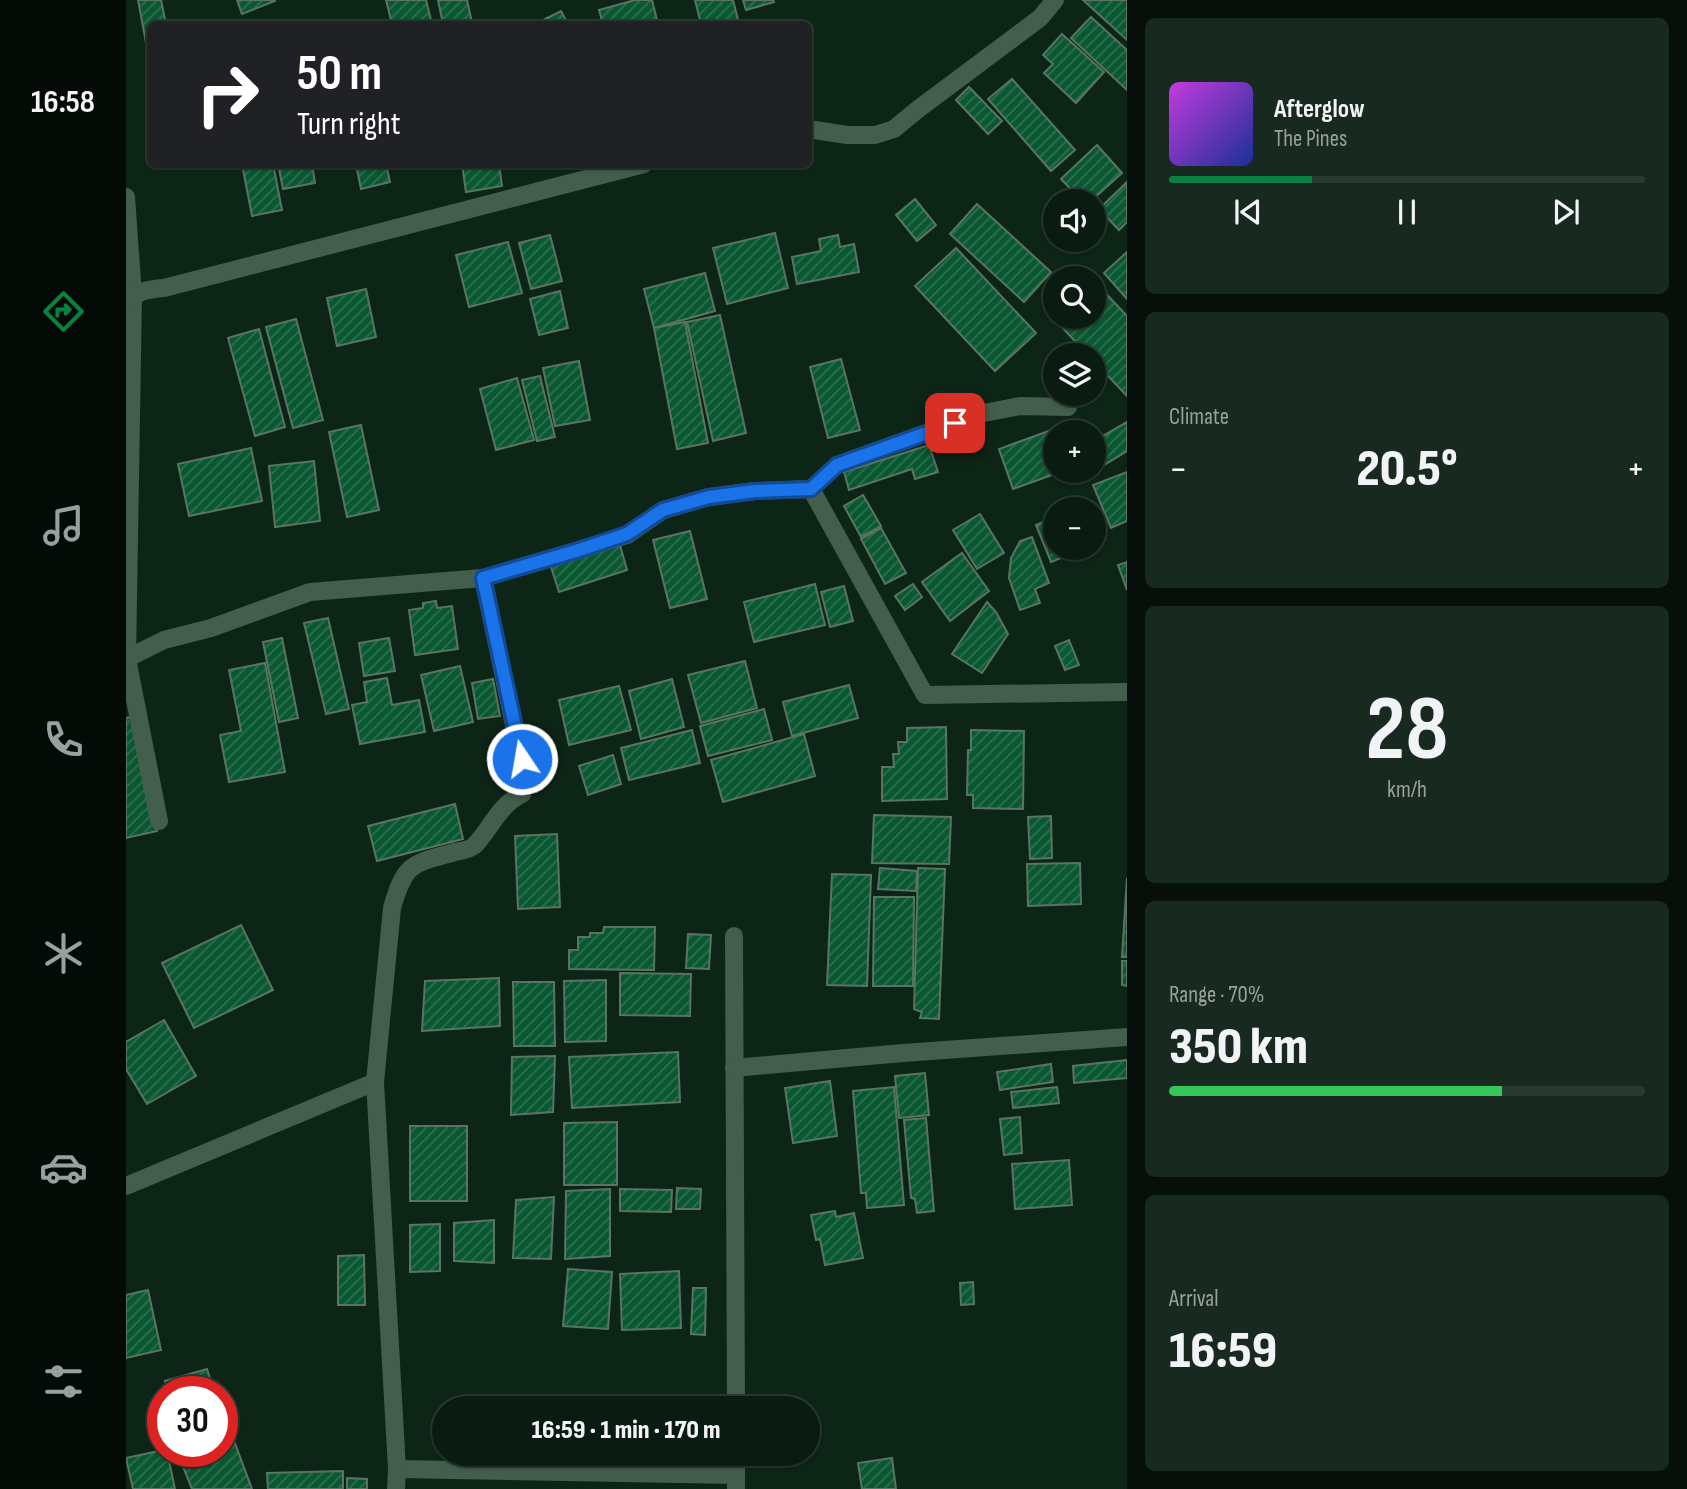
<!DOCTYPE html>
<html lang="en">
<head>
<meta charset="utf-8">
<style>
  body { margin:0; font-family:"Sofia Sans Condensed",sans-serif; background:#18291f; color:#f1f3f6; height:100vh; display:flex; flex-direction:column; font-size:26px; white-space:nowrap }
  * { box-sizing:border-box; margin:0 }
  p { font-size:23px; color:#99a19f }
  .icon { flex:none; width:38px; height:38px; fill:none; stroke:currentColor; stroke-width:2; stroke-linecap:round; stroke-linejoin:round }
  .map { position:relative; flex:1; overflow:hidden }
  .sheet { display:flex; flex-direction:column; gap:18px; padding:18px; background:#060f09; width:560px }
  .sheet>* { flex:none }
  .hud { position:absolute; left:21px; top:21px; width:665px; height:147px; border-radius:10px; box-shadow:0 2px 5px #0004,0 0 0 2px #2a3a31; background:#202124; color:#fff; overflow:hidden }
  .fabs { position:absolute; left:917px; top:189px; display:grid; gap:14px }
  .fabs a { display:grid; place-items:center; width:63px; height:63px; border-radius:50%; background:#0a1c11; box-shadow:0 2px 5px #0004,0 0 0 2px #2a3a31; font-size:35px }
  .speed { position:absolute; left:21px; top:1376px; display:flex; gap:14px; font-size:35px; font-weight:700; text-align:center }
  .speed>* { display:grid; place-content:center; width:91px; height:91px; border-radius:50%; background:#0a1c11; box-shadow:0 2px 5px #0004,0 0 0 2px #2a3a31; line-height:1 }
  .speed .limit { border:10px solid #d22; background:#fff; color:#111 }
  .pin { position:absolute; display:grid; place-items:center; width:60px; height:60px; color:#fff; margin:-30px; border-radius:14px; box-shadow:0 4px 10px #0006 }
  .me { position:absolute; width:77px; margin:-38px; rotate:348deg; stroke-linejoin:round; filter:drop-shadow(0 0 5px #0008) }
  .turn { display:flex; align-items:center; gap:24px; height:147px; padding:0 35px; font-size:32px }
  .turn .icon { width:91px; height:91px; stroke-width:2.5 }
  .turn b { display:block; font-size:49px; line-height:60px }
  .big { font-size:52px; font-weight:800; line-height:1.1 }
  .sheet .card { flex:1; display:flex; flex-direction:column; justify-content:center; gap:10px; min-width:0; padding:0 24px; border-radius:10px; background:#18291f }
  .sheet .dial { align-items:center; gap:0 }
  .dial b { font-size:91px; line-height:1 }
  .song { display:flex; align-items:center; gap:21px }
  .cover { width:84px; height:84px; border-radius:10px; background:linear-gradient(135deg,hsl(290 70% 55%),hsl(230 70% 35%)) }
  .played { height:7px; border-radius:4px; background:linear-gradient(90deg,#0b8043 30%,#2a3a31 30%) }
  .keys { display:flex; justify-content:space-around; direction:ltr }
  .heat { display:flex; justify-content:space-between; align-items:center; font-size:38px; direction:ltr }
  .charge { height:10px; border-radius:5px; background:linear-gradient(90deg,#34c759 70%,#2a3a31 0) }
  .trip { position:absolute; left:306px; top:1396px; width:388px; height:70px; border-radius:35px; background:#0a1c11; box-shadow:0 2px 5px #0004,0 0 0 2px #2a3a31; font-weight:800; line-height:70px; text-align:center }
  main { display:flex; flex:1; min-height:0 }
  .tabs { display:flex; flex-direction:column; width:126px; justify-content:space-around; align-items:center; background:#040b07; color:#99a19f }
  .tabs .icon { width:49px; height:49px }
  .tabs .on { color:#0b8043 }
  .tabs b { font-size:32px; color:#f1f3f6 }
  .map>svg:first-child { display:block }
  .building { fill:url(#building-hatch); stroke:#5a7463; stroke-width:2 }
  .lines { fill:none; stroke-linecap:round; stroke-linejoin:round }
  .street { stroke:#435e4c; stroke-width:18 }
  .route-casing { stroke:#114b97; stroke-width:18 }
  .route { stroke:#1a73e8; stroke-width:12 }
</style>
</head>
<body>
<main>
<nav class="tabs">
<b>16:58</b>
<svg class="icon on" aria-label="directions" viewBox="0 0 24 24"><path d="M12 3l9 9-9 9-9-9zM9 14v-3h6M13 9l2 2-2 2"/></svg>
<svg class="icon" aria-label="music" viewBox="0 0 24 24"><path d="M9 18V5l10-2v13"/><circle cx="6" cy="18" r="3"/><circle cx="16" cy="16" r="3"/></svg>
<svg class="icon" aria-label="phone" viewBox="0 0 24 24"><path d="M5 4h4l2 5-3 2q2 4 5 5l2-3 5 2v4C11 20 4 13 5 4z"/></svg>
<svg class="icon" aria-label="climate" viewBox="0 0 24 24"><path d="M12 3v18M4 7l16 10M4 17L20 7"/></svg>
<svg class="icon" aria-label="car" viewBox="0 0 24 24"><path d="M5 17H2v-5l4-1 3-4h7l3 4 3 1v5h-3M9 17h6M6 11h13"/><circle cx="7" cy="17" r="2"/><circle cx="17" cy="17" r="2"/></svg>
<svg class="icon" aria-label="filters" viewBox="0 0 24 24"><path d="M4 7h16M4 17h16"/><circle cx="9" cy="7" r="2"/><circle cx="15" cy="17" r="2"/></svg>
</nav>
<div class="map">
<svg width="1001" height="1489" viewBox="0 0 1001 1489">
  <defs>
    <pattern id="building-hatch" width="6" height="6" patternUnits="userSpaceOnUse" patternTransform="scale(1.75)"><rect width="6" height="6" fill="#0a5832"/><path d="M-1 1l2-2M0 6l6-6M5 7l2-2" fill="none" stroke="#2d704f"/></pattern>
  </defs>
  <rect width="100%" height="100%" fill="#0d2517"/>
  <!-- building -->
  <g class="building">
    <path d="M 12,0 L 35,0 L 40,24 L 24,24 L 24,64 Z"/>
    <path d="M 111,0 L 148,0 L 149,1 L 116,14 Z"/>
    <path d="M 260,0 L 300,0 L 306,24 L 266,24 Z"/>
    <path d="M 312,0 L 341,0 L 346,23 L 317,24 Z"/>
    <path d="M 509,0 L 526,0 L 532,24 L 477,24 L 473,10 Z"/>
    <path d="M 569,0 L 607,0 L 613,24 L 575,24 Z"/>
    <path d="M 617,0 L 647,0 L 648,2 L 620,10 Z"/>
    <path d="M 957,0 L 1000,0 L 1001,1 L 1001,40 Z"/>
    <path d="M 435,11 L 442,24 L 409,24 Z"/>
    <path d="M 965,17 L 1001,50 L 1001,90 L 945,38 Z"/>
    <path d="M 936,34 L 978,72 L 950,103 L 918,73 L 927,64 L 917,55 Z"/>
    <path d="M 886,79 L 949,150 L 925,171 L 862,99 Z"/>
    <path d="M 843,87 L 876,121 L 862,134 L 830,100 Z"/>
    <path d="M 971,145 L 996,173 L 965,201 L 956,201 L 935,179 Z"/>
    <path d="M 116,164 L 147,164 L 156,210 L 126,216 Z"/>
    <path d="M 152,164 L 186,164 L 189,183 L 157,189 Z"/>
    <path d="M 230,164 L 260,164 L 264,182 L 235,189 Z"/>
    <path d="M 336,164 L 373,164 L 376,186 L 340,192 Z"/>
    <path d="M 1001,182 L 1001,222 L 993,230 L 973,209 Z"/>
    <path d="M 789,199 L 810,225 L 791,241 L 770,215 Z"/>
    <path d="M 851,204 L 925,272 L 898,302 L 824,234 Z"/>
    <path d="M 649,233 L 662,288 L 601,304 L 587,248 Z"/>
    <path d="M 424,235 L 436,281 L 405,289 L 393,243 Z"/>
    <path d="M 712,235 L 714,247 L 728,244 L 733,272 L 671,284 L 666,257 L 695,251 L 693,239 Z"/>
    <path d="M 382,242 L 396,293 L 343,307 L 330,255 Z"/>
    <path d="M 830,248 L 910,333 L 869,371 L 789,286 Z"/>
    <path d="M 1001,252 L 1001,299 L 978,273 Z"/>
    <path d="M 579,273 L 589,311 L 528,328 L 518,289 Z"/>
    <path d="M 970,283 L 1001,316 L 1001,396 L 968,361 L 968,355 L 962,355 L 930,321 L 934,317 L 968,317 L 968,285 Z"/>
    <path d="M 240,289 L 250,337 L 211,346 L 201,298 Z"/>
    <path d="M 434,291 L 442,328 L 413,335 L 404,299 Z"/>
    <path d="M 594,315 L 620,433 L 587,441 L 561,322 Z"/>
    <path d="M 170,319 L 197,420 L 167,428 L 140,327 Z"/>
    <path d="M 559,322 L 582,443 L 551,449 L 528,328 Z"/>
    <path d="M 133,329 L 159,427 L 129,436 L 102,338 Z"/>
    <path d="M 715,359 L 734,430 L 702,438 L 684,367 Z"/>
    <path d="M 453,361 L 464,420 L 429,426 L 417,368 Z"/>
    <path d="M 414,376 L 429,437 L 411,441 L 396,380 Z"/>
    <path d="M 391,378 L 408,440 L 370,450 L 354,389 Z"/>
    <path d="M 1001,422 L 1001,451 L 960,476 L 957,471 L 968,471 L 968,441 Z"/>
    <path d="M 235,425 L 253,510 L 221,517 L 203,432 Z"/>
    <path d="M 939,425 L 942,432 L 929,432 L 929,471 L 937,471 L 887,489 L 873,449 Z"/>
    <path d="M 803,445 L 812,472 L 789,479 L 786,469 L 723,490 L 718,472 Z"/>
    <path d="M 125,448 L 136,501 L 63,516 L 52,464 Z"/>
    <path d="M 188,461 L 194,521 L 149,527 L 143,466 Z"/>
    <path d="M 1001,472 L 1001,521 L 985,528 L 967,485 Z"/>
    <path d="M 737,495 L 755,526 L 735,537 L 718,506 Z"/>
    <path d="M 965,503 L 967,509 L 949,509 Z"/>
    <path d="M 968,511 L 979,540 L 968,544 Z"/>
    <path d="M 854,514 L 878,553 L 851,569 L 827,530 Z"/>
    <path d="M 929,517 L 929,548 L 960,548 L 925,562 L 910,525 Z"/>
    <path d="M 755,528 L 780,573 L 759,584 L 735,539 Z"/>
    <path d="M 564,531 L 581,599 L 544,608 L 527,540 Z"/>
    <path d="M 906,537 L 923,583 L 909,589 L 914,603 L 894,610 L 883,578 L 885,558 L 894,541 Z"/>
    <path d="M 494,545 L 501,570 L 433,592 L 425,567 Z"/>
    <path d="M 836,553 L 863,591 L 824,621 L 796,582 Z"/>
    <path d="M 1001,562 L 1001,590 L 992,565 Z"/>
    <path d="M 689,584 L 699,625 L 628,642 L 618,602 Z"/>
    <path d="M 787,584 L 796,597 L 779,610 L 769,596 Z"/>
    <path d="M 718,586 L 727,621 L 704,627 L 695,592 Z"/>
    <path d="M 310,601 L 311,608 L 326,606 L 332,649 L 289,655 L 283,610 L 297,608 L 297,603 Z"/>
    <path d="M 861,602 L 870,612 L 882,634 L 856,673 L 826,654 Z"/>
    <path d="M 202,618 L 223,709 L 200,714 L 178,623 Z"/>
    <path d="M 156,638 L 172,718 L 153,722 L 137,642 Z"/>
    <path d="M 263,638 L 269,671 L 238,676 L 233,643 Z"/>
    <path d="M 943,640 L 953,665 L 939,670 L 929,646 Z"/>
    <path d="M 619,661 L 631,708 L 575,723 L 562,675 Z"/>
    <path d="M 139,663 L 159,772 L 103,782 L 94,735 L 115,731 L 103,670 Z"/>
    <path d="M 334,666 L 347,722 L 308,731 L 295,675 Z"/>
    <path d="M 261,678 L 266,705 L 293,700 L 299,732 L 234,744 L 226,705 L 241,702 L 238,682 Z"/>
    <path d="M 367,679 L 374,716 L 352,719 L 346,683 Z"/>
    <path d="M 546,679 L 558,727 L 515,739 L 503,691 Z"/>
    <path d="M 723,685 L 732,718 L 666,736 L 657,702 Z"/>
    <path d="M 493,686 L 505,730 L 443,745 L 433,700 Z"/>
    <path d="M 638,709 L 646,740 L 582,756 L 574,726 Z"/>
    <path d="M 5,717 L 31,831 L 0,838 L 0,718 Z"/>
    <path d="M 820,727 L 821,799 L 756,801 L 756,767 L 768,767 L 767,754 L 773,754 L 772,742 L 781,742 L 781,728 Z"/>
    <path d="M 566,730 L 574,763 L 503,780 L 495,748 Z"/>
    <path d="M 845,730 L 898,731 L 897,809 L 847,808 L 847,795 L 841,795 L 842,750 L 845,750 Z"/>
    <path d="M 678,734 L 689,776 L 597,802 L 585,760 Z"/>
    <path d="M 487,755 L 495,784 L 462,795 L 453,766 Z"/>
    <path d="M 329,804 L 337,839 L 251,861 L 242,826 Z"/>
    <path d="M 748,815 L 825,817 L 823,864 L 746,863 Z"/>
    <path d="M 925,816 L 926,858 L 904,859 L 902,817 Z"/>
    <path d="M 431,834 L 434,907 L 392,909 L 389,836 Z"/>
    <path d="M 954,863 L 955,904 L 902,906 L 901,864 Z"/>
    <path d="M 754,868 L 791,871 L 790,891 L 752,889 Z"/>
    <path d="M 792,868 L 819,869 L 813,1019 L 794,1018 L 796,1012 L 788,1009 Z"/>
    <path d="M 706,874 L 745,875 L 741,986 L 701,985 Z"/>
    <path d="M 1001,878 L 1001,957 L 996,957 Z"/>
    <path d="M 748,897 L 788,897 L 787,986 L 747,986 Z"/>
    <path d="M 115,925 L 147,990 L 68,1028 L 36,963 Z"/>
    <path d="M 478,927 L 529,927 L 528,970 L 443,969 L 443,950 L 452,950 L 452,937 L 464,937 L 464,933 L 477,933 Z"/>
    <path d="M 562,934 L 585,935 L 583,969 L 560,968 Z"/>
    <path d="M 996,961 L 1001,961 L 1001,986 L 996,985 Z"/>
    <path d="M 494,973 L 565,974 L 564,1016 L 494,1015 Z"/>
    <path d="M 373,978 L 374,1026 L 296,1031 L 299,981 Z"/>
    <path d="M 480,980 L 480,1041 L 439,1042 L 438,981 Z"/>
    <path d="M 387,982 L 428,982 L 429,1046 L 388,1046 Z"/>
    <path d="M 38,1020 L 70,1076 L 21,1104 L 0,1069 L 0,1042 Z"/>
    <path d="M 552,1052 L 554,1102 L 446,1108 L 443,1057 Z"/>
    <path d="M 429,1056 L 427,1112 L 385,1115 L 386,1057 Z"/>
    <path d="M 1001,1060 L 1001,1078 L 948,1083 L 947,1066 Z"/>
    <path d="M 925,1064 L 927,1082 L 874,1090 L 871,1072 Z"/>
    <path d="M 799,1073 L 803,1115 L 773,1118 L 769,1076 Z"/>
    <path d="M 704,1081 L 711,1136 L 667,1143 L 659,1088 Z"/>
    <path d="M 768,1087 L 778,1205 L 741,1208 L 740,1193 L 735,1193 L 727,1091 Z"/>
    <path d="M 931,1087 L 933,1103 L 887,1108 L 885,1092 Z"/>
    <path d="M 894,1117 L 896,1153 L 878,1155 L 874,1119 Z"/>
    <path d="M 800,1118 L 808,1211 L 791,1213 L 789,1199 L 785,1198 L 778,1120 Z"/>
    <path d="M 491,1122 L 491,1185 L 438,1185 L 438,1123 Z"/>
    <rect x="284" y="1126" width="57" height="75"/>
    <path d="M 943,1160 L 946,1205 L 889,1209 L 886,1164 Z"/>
    <path d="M 551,1188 L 575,1189 L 574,1209 L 550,1209 Z"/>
    <path d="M 484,1189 L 484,1256 L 439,1259 L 440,1191 Z"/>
    <path d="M 494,1189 L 546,1190 L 545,1212 L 494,1211 Z"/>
    <path d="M 428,1197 L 425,1259 L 387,1258 L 390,1200 Z"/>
    <path d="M 709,1211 L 710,1217 L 728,1213 L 737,1258 L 699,1265 L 694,1239 L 690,1240 L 685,1215 Z"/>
    <path d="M 368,1220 L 368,1263 L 328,1261 L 328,1223 Z"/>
    <path d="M 314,1224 L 314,1271 L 284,1272 L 284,1225 Z"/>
    <path d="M 238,1255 L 239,1305 L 212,1305 L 212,1256 Z"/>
    <path d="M 442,1269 L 486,1272 L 482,1329 L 437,1326 Z"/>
    <path d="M 553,1271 L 555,1328 L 496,1330 L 494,1274 Z"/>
    <path d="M 847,1282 L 848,1304 L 835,1305 L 834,1283 Z"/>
    <path d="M 567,1288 L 580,1288 L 579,1335 L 565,1334 Z"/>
    <path d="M 22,1290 L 35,1350 L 0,1358 L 0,1295 Z"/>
    <path d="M 81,1369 L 88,1391 L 42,1391 L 39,1381 Z"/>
    <path d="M 428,1405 L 429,1409 L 394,1409 L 394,1407 Z"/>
    <path d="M 107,1438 L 126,1489 L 66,1489 L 54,1459 L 75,1451 L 96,1451 L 96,1443 Z"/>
    <path d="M 37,1450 L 41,1451 L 49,1489 L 7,1489 L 0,1458 Z"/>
    <path d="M 766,1458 L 770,1489 L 736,1489 L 732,1463 Z"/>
    <path d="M 217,1471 L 217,1489 L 142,1489 L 141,1473 Z"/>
    <path d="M 221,1478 L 241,1479 L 241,1489 L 221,1489 Z"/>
  </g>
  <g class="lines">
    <!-- street -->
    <g class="street">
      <path d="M 682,129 L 721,135 L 749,135 L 768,129 L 791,110 L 914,18 L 929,0"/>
      <path d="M 0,197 L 7,295 L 1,659 L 33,821"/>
      <path d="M 0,303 C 10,291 23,289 38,288 L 518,164"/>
      <path d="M 685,489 L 799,695 L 1001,692"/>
      <path d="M 0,659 L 38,640 L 85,628 L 184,592 L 357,578 L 450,551 L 501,535 L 537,510 L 583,497 L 629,491 L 685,489 L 711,465 L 853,414 L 894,406 L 942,407"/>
      <path d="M 608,936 L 610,1409"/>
      <path d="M 608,1068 L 777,1053 L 1001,1037"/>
      <path d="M 0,1186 L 249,1082"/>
      <path d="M 271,1469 L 610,1475"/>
      <path d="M 270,1489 L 271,1469 L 249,1082 L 266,908 C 279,862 286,864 329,852 C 335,851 344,850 349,845 C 365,828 373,805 396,794 L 399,777 L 357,578"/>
      <path d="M 610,1489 L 610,1454"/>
    </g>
  </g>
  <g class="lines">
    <defs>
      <path id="route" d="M 396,759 L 357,578 L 450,551 L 501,534 L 537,510 L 583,497 L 629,491 L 685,489 L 711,465 L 829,423"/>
    </defs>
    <!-- route casing -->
    <use href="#route" class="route-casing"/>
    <!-- route -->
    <use href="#route" class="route"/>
  </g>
</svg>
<div class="fabs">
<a><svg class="icon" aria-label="sound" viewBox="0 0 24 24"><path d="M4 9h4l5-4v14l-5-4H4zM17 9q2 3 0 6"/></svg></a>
<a><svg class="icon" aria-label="search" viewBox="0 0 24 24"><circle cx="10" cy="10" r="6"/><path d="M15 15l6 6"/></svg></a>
<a><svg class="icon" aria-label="layers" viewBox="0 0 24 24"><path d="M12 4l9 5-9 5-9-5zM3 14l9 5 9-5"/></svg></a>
<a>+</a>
<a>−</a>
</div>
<div class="speed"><div class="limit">30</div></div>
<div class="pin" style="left:829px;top:423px;background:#d93025"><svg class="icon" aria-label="arrive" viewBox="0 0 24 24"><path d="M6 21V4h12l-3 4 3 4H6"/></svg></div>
<svg class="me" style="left:396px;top:759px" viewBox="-20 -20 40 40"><circle r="17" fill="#1a73e8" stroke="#fff" stroke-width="3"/><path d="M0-11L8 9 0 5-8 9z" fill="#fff"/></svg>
<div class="trip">16:59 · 1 min · 170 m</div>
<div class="hud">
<div class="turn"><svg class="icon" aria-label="right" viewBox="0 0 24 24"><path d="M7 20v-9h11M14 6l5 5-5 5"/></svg><div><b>50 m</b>Turn right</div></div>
</div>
</div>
<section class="sheet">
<div class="card">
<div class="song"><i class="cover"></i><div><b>Afterglow</b><p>The Pines</p></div></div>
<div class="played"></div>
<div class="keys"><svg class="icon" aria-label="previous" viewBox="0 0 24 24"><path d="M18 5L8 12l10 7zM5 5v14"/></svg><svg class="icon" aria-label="pause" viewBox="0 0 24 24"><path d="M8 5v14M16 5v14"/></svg><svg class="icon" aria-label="next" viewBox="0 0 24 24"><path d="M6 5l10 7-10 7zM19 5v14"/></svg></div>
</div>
<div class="card"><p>Climate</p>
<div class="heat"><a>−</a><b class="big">20.5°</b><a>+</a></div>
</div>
<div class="card dial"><b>28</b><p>km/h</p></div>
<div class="card"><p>Range · 70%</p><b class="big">350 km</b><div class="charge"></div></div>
<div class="card"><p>Arrival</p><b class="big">16:59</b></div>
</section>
</main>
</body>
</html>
